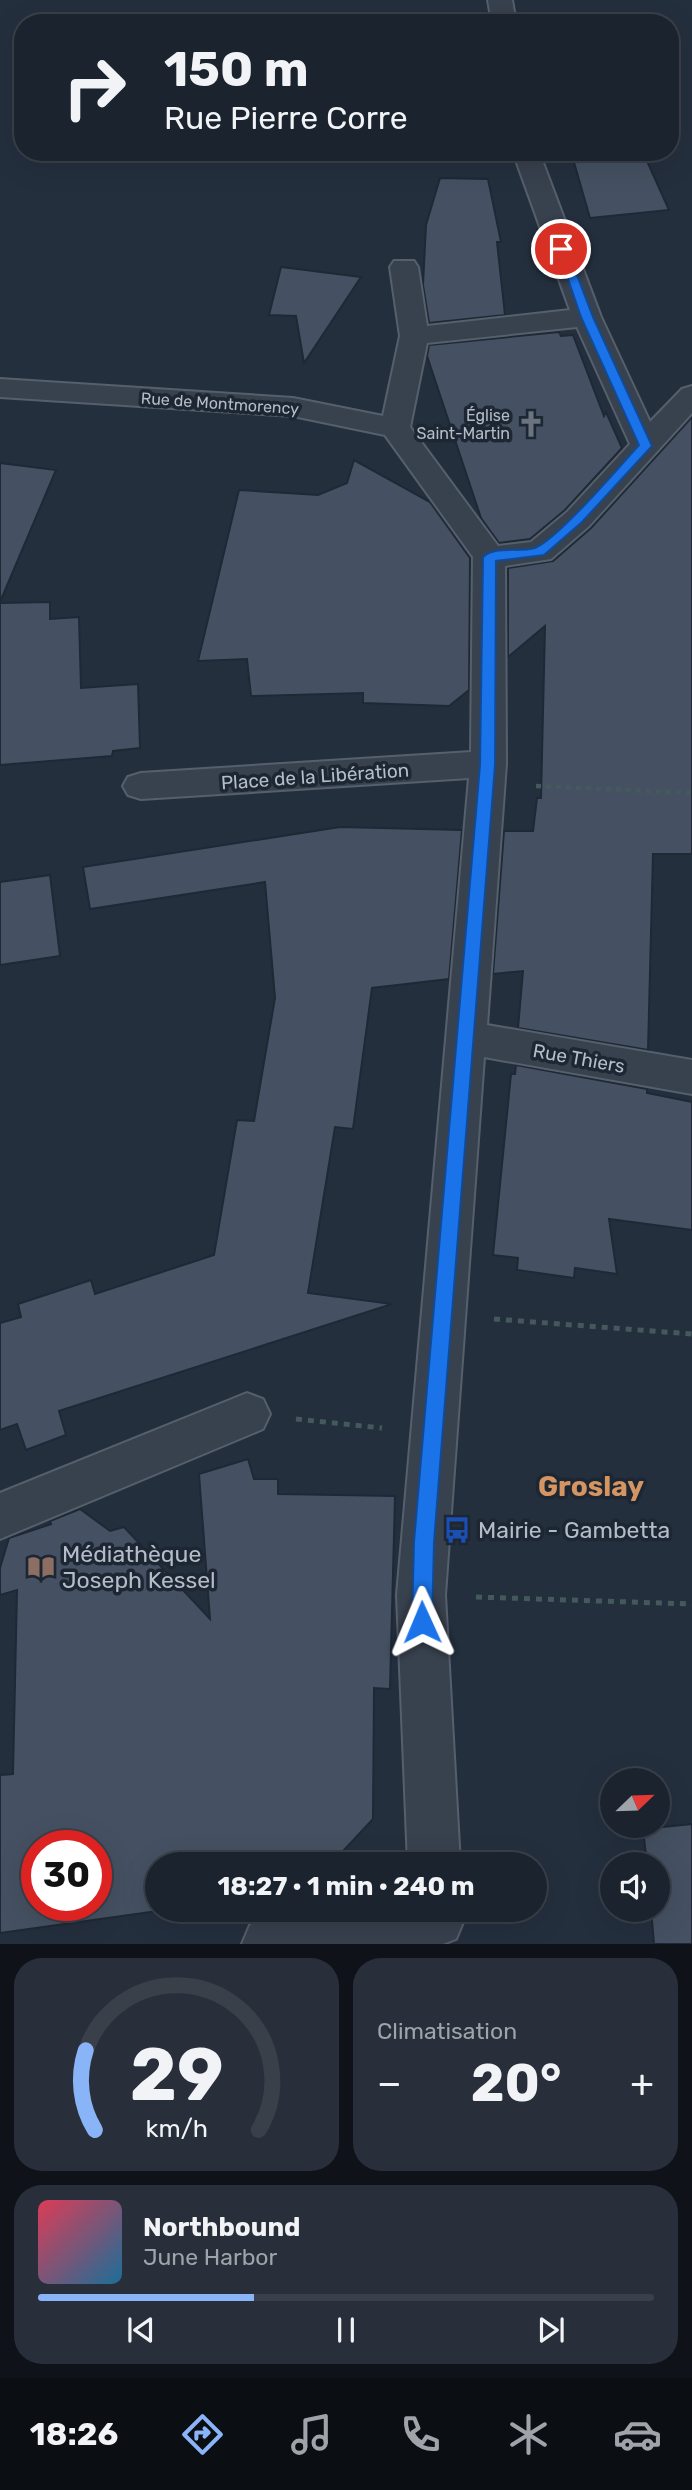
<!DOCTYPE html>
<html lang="fr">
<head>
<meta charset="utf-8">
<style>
  body { margin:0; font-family:Rubik,sans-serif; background:#282f3a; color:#f1f3f6; height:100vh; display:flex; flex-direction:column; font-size:26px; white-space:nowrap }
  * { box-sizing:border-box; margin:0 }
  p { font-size:23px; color:#a0a4aa }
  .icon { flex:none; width:38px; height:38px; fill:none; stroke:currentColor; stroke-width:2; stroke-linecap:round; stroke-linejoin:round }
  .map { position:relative; height:1944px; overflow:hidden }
  .side { display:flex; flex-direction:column; gap:14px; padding:14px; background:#0f1319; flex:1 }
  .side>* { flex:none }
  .top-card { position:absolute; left:14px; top:14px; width:665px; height:147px; border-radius:28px; box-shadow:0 7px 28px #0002,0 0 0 2px #39404a; background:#1b232e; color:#f1f3f6; overflow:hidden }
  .needle { width:46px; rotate:67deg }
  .tools { position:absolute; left:600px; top:1768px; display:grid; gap:14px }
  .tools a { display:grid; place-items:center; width:70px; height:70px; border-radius:50%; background:#1b232e; box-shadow:0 7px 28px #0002,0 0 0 2px #39404a; font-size:35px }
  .speed { position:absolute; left:21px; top:1830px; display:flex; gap:14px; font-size:35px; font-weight:700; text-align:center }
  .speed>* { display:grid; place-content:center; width:91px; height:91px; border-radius:50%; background:#1b232e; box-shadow:0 7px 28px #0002,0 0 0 2px #39404a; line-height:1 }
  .speed .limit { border:10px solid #d22; background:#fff; color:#111 }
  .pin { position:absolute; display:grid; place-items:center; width:60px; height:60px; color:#fff; margin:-30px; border:4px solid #fff; border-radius:50%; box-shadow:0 2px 7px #0007 }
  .me { position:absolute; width:77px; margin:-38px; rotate:359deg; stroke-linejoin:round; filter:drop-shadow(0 0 5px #0008) }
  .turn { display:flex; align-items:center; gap:24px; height:147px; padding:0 35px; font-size:32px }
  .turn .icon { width:91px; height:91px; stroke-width:2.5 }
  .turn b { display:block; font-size:49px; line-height:60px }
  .big { font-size:52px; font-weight:700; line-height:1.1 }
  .side .tile { flex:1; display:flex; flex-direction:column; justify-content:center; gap:10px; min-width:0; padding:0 24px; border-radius:28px; background:#282f3a }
  .side .dial { align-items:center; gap:0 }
  .dial svg { height:182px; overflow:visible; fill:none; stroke:#39404a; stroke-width:7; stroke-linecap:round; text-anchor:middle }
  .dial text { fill:#f1f3f6; stroke:none }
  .song { display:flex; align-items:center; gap:21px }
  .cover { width:84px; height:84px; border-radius:10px; background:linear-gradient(135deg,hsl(350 70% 55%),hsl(200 70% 35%)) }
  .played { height:7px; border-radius:4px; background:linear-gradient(90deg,#8ab4f8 35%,#39404a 35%) }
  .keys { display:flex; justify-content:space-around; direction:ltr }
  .heat { display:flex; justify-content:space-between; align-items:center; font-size:38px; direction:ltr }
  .side .tiles { flex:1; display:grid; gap:14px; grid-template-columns:1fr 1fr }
  .tile:last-child { grid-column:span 2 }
  .trip { position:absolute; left:145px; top:1852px; width:402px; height:70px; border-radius:35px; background:#1b232e; box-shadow:0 7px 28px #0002,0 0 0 2px #39404a; font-weight:700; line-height:70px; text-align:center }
  .dock { display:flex; height:112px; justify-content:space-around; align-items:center; background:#0b0e12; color:#a0a4aa }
  .dock .icon { width:49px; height:49px }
  .dock .active { color:#8ab4f8 }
  .dock b { font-size:32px; color:#f1f3f6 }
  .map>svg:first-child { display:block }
  .building { fill:#455162; stroke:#1f2835; stroke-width:2; fill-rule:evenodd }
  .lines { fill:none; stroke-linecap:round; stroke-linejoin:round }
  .minor-casing { stroke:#565f6c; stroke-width:4 }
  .path-far1 { stroke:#44595c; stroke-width:4.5; stroke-dasharray:5 5; stroke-linecap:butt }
  .path { stroke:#44595c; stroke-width:5; stroke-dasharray:6 6; stroke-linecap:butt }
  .minor { fill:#38414e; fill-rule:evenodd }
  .route { fill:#1a73e8; stroke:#114b97; stroke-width:2 }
  .labels { text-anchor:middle; stroke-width:7; stroke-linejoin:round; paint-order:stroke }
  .far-street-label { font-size:16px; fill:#b4bcc9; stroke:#1d2633 }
  .far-poi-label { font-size:16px; fill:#b4bcc9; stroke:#1d2633; text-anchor:end }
  .street-label { font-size:19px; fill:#b4bcc9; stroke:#1d2633 }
  .near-poi-label { font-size:23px; fill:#b4bcc9; stroke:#1d2633; text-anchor:start }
  .near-quarter-label { font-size:28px; font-weight:bold; fill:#d59563; stroke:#1d2633 }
</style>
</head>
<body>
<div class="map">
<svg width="692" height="1944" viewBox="0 0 692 1944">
  <rect width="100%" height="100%" fill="#242f3e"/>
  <!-- building -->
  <g class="building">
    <path d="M 571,152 L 643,152 L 669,210 L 590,218 Z"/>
    <path d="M 440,178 L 488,179 L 501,242 L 497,242 L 505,315 L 429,323 L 423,285 L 426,225 Z"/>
    <path d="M 281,267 L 361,277 L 304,363 L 296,316 L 269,315 Z"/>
    <path d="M 559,332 L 561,336 L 573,335 L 604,416 L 606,412 L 622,448 L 565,510 L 530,539 L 499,543 L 481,518 L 427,356 L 429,345 Z"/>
    <path d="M 692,417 L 692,854 L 653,854 L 648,1050 L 518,1028 L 523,971 L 493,974 L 504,831 L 533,831 L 537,798 L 541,798 L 545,626 L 508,657 L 508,568 L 553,561 L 591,528 Z"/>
    <path d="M 354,460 L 430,502 L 470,558 L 469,690 L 449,706 L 363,703 L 363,693 L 251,696 L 247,659 L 198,661 L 239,490 L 318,495 L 347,483 Z"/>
    <path d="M 0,463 L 56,470 L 0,602 Z"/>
    <path d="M 50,602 L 50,619 L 79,617 L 81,688 L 138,684 L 140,748 L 113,751 L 112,756 L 0,765 L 0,603 Z"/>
    <path d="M 340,827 L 462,830 L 449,979 L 372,988 L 353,1129 L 335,1127 L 308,1293 L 392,1304 L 59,1411 L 66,1435 L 26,1450 L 17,1424 L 0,1430 L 0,1323 L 21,1317 L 18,1304 L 91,1280 L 95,1294 L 214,1255 L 237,1120 L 254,1121 L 275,998 L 265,882 L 90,909 L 83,867 Z"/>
    <path d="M 50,875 L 60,956 L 0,965 L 0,882 Z"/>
    <path d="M 516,1065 L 647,1089 L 647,1093 L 692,1102 L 692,1230 L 609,1219 L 617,1274 L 575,1268 L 574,1278 L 517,1270 L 518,1258 L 493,1255 L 511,1074 L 515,1074 Z"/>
    <path d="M 248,1459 L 254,1479 L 278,1479 L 278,1494 L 395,1496 L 390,1689 L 374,1688 L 373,1819 L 343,1851 L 344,1864 L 158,1864 L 158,1909 L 172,1909 L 0,1933 L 0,1775 L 13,1774 L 17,1590 L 0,1595 L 0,1568 L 9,1538 L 51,1524 L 50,1521 L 80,1509 L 110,1531 L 124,1527 L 210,1619 L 199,1474 ZM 37,1846 L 96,1846 L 96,1906 L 37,1906 Z"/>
    <path d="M 692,1824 L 692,1944 L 654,1944 L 651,1909 L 658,1909 L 658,1864 L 647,1864 L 643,1829 Z"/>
  </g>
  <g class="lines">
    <defs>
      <g id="minor">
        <path d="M 488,0 L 512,0 L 516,23 L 492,23 Z"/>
        <path d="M 513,152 L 539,152 L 601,317 L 650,422 L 682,389 L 692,386 L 692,413 L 589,526 L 551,559 L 505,566 L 506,764 L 487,1025 L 692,1060 L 692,1094 L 484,1057 L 445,1595 L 460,1864 L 408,1864 L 397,1595 L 469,778 L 141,799 L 128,795 L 123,786 L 128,777 L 141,773 L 471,752 L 473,557 L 385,435 L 293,416 L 0,397 L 0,379 L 293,398 L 383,416 L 400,336 L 390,267 L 394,261 L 414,261 L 418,267 L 427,326 L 570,310 ZM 577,327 L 630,444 L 567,512 L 531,542 L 498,546 L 410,427 L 427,343 Z"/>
        <path d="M 247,1393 L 263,1399 L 270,1414 L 263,1429 L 0,1539 L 0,1493 Z"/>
        <path d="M 325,1909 L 459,1909 L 464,1920 L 456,1939 L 443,1944 L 242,1944 L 250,1925 L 269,1917 Z"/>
      </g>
    </defs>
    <!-- minor casing -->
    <use href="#minor" class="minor-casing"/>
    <!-- path-far1 -->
    <path class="path-far1" d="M 536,786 L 692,793"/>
    <!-- path -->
    <g class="path">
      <path d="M 494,1319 L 692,1334"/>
      <path d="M 296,1419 L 382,1428"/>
      <path d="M 476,1597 L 692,1604"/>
    </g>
    <!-- minor -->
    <use href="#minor" class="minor"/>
  </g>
  <!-- route -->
  <path class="route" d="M 557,247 L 567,249 L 593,317 L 652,446 L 582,522 L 544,555 L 496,561 L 495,765 L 434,1542 L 432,1622 L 429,1629 L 422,1632 L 415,1629 L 412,1622 L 414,1542 L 480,765 L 483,557 C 495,545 520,553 535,548 C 558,539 620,466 639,445 L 581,317 Z"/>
  <!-- icons -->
  <defs>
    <symbol id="church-bare" viewBox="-9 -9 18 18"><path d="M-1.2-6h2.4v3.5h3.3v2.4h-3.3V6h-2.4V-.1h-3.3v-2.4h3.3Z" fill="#6b7280" stroke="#1d2633" stroke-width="2.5" paint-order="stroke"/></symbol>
    <symbol id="bus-bare" viewBox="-9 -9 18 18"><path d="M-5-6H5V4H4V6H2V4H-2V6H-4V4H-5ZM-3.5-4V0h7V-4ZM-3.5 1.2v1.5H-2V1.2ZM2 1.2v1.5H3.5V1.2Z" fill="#1a4fb4" stroke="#1d2633" stroke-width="2.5" paint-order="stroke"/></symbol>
    <symbol id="library-bare" viewBox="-9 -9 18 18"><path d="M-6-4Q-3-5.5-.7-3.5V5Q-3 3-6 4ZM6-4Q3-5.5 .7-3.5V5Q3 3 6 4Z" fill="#8d6e63" stroke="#1d2633" stroke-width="2.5" paint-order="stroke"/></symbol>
  </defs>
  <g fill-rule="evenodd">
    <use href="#church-bare" x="512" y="405" width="38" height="38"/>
    <use href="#bus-bare" x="438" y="1511" width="38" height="38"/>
    <use href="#library-bare" x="22" y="1548" width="38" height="38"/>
  </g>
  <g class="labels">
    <!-- far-street labels -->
    <g class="far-street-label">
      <text transform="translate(220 403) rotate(4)" y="6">Rue de Montmorency</text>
    </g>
    <!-- far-poi labels -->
    <g class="far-poi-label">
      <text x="510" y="421">Église<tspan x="510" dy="18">Saint-Martin</tspan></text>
    </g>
    <!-- street labels -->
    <g class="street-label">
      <text transform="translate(315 776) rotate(-4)" y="7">Place de la Libération</text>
      <text transform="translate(579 1058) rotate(10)" y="7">Rue Thiers</text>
    </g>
    <!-- near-poi labels -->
    <g class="near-poi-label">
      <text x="478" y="1538">Mairie - Gambetta</text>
      <text x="62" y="1562">Médiathèque<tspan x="62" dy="26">Joseph Kessel</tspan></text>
    </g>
    <!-- near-quarter labels -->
    <g class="near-quarter-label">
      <text x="591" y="1496">Groslay</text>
    </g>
  </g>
</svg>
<div class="tools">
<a><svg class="needle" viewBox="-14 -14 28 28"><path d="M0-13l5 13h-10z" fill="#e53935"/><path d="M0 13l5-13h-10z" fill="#a0a4aa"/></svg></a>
<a><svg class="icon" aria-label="sound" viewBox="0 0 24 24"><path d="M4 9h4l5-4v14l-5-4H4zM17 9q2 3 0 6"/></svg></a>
</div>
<div class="speed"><div class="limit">30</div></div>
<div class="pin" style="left:561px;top:249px;background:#d93025"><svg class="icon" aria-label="arrive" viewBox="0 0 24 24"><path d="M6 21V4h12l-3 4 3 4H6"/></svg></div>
<svg class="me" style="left:422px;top:1622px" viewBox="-20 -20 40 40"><path d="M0-17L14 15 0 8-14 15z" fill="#1a73e8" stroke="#fff" stroke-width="4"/></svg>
<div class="trip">18:27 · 1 min · 240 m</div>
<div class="top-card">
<div class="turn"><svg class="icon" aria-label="right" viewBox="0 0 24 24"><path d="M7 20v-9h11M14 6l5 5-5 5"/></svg><div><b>150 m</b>Rue Pierre Corre</div></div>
</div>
</div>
<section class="side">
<div class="tiles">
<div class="tile dial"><svg viewBox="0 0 100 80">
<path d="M14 69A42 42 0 1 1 86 69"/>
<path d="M14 69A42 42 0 0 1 10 34" stroke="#8ab4f8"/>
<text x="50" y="56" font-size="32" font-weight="700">29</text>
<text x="50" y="72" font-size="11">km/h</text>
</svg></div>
<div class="tile"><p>Climatisation</p>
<div class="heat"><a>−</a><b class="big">20°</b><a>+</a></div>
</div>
<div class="tile">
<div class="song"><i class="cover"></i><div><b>Northbound</b><p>June Harbor</p></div></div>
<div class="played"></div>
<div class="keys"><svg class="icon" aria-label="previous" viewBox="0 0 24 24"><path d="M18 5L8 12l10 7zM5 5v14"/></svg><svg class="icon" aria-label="pause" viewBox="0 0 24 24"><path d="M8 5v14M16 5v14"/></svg><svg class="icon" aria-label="next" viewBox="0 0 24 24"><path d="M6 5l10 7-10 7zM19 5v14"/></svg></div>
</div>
</div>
</section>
<nav class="dock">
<b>18:26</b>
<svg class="icon active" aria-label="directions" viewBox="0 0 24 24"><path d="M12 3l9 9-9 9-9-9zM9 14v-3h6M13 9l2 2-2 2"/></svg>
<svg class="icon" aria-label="music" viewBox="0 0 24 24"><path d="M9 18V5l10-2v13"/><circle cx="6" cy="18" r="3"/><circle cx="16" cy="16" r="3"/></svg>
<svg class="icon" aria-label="phone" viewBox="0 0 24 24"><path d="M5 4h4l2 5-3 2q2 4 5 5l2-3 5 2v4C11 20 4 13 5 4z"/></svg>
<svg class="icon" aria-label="climate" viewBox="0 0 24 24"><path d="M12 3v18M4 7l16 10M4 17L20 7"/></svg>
<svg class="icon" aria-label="car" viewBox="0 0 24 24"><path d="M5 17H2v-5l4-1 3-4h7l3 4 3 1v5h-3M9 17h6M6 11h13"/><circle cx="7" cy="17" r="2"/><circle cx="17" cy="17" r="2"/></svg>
</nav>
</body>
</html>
